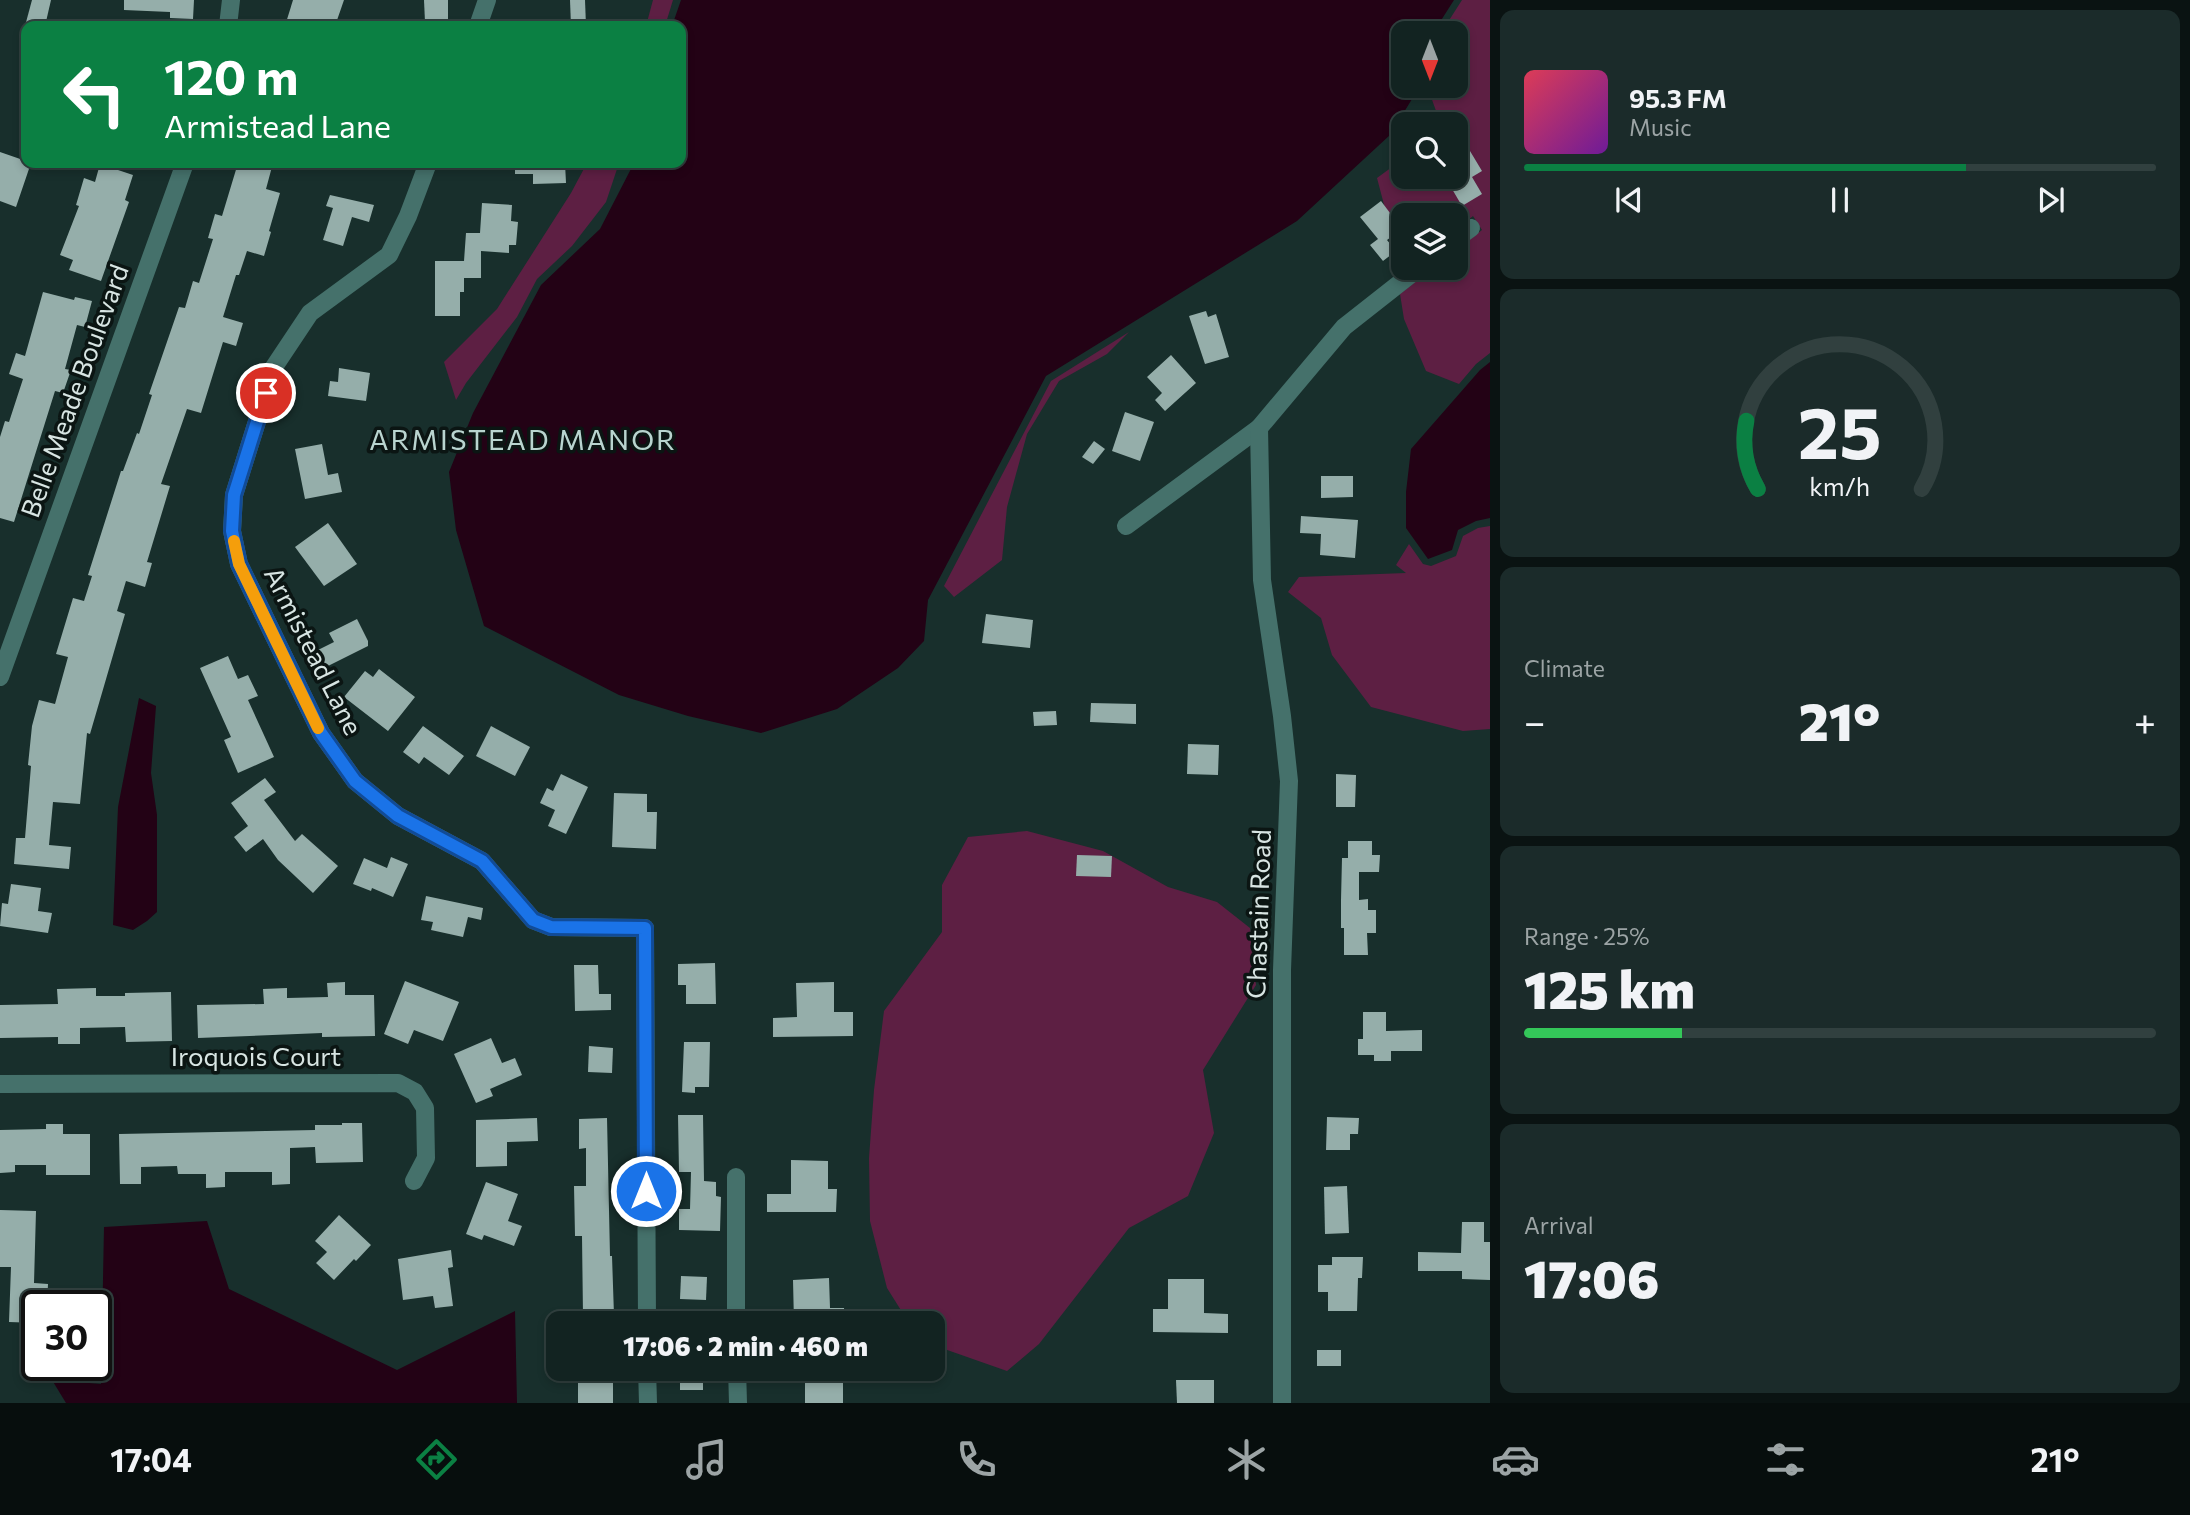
<!DOCTYPE html>
<html lang="en">
<head>
<meta charset="utf-8">
<style>
  body { margin:0; font-family:Commissioner,sans-serif; background:#1b2b2a; color:#f1f3f6; height:100vh; display:flex; flex-direction:column; font-size:26px; white-space:nowrap }
  * { box-sizing:border-box; margin:0 }
  p { font-size:23px; color:#9ca4a5 }
  .icon { flex:none; width:38px; height:38px; fill:none; stroke:currentColor; stroke-width:2; stroke-linecap:round; stroke-linejoin:round }
  .map { position:relative; flex:1; overflow:hidden }
  .details { display:flex; flex-direction:column; gap:10px; padding:10px; background:#0a1312; width:700px }
  .details>* { flex:none }
  .guide { position:absolute; left:21px; top:21px; width:665px; height:147px; border-radius:14px; box-shadow:0 4px 10px #0003,0 0 0 2px #31403f; background:#0b8043; color:#fff; overflow:hidden }
  .needle { width:46px; rotate:180deg }
  .fabs { position:absolute; left:1391px; top:21px; display:grid; gap:14px }
  .fabs a { display:grid; place-items:center; width:77px; height:77px; border-radius:14px; background:#122321; box-shadow:0 4px 10px #0003,0 0 0 2px #31403f; font-size:35px }
  .speed { position:absolute; left:21px; top:1290px; display:flex; gap:14px; font-size:35px; font-weight:700; text-align:center }
  .speed>* { display:grid; place-content:center; width:91px; height:91px; border-radius:50%; background:#122321; box-shadow:0 4px 10px #0003,0 0 0 2px #31403f; line-height:1 }
  .speed .limit { border:4px solid #111; border-radius:10px; background:#fff; color:#111 }
  .pin { position:absolute; display:grid; place-items:center; width:60px; height:60px; color:#fff; margin:-30px; border:4px solid #fff; border-radius:50%; box-shadow:0 2px 7px #0007 }
  .me { position:absolute; width:77px; margin:-38px; rotate:0deg; stroke-linejoin:round; filter:drop-shadow(0 0 5px #0008) }
  .turn { display:flex; align-items:center; gap:24px; height:147px; padding:0 28px; font-size:32px }
  .turn .icon { width:91px; height:91px; stroke-width:2.5 }
  .turn b { display:block; font-size:49px; line-height:60px }
  .big { font-size:52px; font-weight:800; line-height:1.1 }
  .details .tile { flex:1; display:flex; flex-direction:column; justify-content:center; gap:10px; min-width:0; padding:0 24px; border-radius:14px; background:#1b2b2a }
  .details .dial { align-items:center; gap:0 }
  .dial svg { height:182px; overflow:visible; fill:none; stroke:#31403f; stroke-width:7; stroke-linecap:round; text-anchor:middle }
  .dial text { fill:#f1f3f6; stroke:none }
  .song { display:flex; align-items:center; gap:21px }
  .cover { width:84px; height:84px; border-radius:10px; background:linear-gradient(135deg,hsl(350 70% 55%),hsl(280 70% 35%)) }
  .played { height:7px; border-radius:4px; background:linear-gradient(90deg,#0b8043 70%,#31403f 70%) }
  .keys { display:flex; justify-content:space-around; direction:ltr }
  .heat { display:flex; justify-content:space-between; align-items:center; font-size:38px; direction:ltr }
  .charge { height:10px; border-radius:5px; background:linear-gradient(90deg,#34c759 25%,#31403f 0) }
  .trip { position:absolute; left:546px; top:1311px; width:399px; height:70px; border-radius:14px; background:#122321; box-shadow:0 4px 10px #0003,0 0 0 2px #31403f; font-weight:800; line-height:70px; text-align:center }
  .dock { display:flex; height:112px; justify-content:space-around; align-items:center; background:#070e0d; color:#9ca4a5 }
  .dock .icon { width:49px; height:49px }
  .dock .selected { color:#0b8043 }
  .dock b { font-size:32px; color:#f1f3f6 }
  main { display:flex; flex:1; min-height:0 }
  .map>svg:first-child { display:block }
  .green { fill:#5d1f43 }
  .water { fill:#230215 }
  .building { fill:#95aeaa }
  .lines { fill:none; stroke-linecap:round; stroke-linejoin:round }
  .minor { stroke:#45716b; stroke-width:18 }
  .route-casing { stroke:#114b97; stroke-width:18 }
  .route { stroke:#1a73e8; stroke-width:12 }
  .slow { stroke:#f59e0b; stroke-width:12 }
  .labels { text-anchor:middle; stroke-width:7; stroke-linejoin:round; paint-order:stroke }
  .street-label { font-size:26px; fill:#d8e5e3; stroke:#0b1513 }
  .neighbourhood-label { font-size:28px; letter-spacing:2px; fill:#b9d4cf; stroke:#0b1513 }
</style>
</head>
<body>
<main>
<div class="map">
<svg width="1490" height="1403" viewBox="0 0 1490 1403">
  <rect width="100%" height="100%" fill="#182f2c"/>
  <!-- green -->
  <g class="green">
    <path d="M 653,0 L 673,0 L 665,26 L 646,26 Z"/>
    <path d="M 1462,0 L 1490,0 L 1490,353 L 1476,364 L 1459,384 L 1426,371 L 1404,319 L 1400,294 L 1433,268 L 1456,268 L 1456,250 L 1482,230 L 1473,216 L 1456,229 L 1456,215 L 1404,215 L 1404,268 L 1406,268 L 1397,275 L 1392,235 L 1377,178 L 1403,159 L 1404,177 L 1456,177 L 1456,124 L 1435,124 L 1439,119 L 1427,86 L 1456,86 L 1456,33 L 1441,33 Z"/>
    <path d="M 587,163 L 619,163 L 606,202 L 572,246 L 537,279 L 517,317 L 466,383 L 456,400 L 444,362 L 497,309 L 571,193 Z"/>
    <path d="M 1129,332 L 1107,354 L 1059,381 L 1027,434 L 1007,507 L 1002,560 L 954,597 L 944,586 L 1051,381 Z"/>
    <path d="M 1490,526 L 1490,729 L 1463,731 L 1371,707 L 1332,655 L 1321,618 L 1288,592 L 1299,577 L 1406,573 L 1396,565 L 1409,544 L 1423,564 L 1431,566 L 1456,556 L 1463,536 L 1478,528 Z"/>
    <path d="M 1027,831 L 1103,851 L 1168,887 L 1217,902 L 1250,928 L 1256,985 L 1203,1070 L 1214,1133 L 1188,1196 L 1129,1228 L 1039,1344 L 1007,1371 L 933,1345 L 933,1323 L 909,1323 L 887,1288 L 870,1221 L 869,1158 L 874,1090 L 884,1011 L 942,932 L 942,885 L 968,837 Z"/>
  </g>
  <!-- water -->
  <g class="water">
    <path d="M 681,0 L 1454,0 L 1433,33 L 1404,33 L 1404,86 L 1420,86 L 1390,135 L 1297,221 L 1046,376 L 928,600 L 924,641 L 898,668 L 837,709 L 761,733 L 688,716 L 619,695 L 484,626 L 456,530 L 449,472 L 473,413 L 541,285 L 600,229 L 634,163 L 681,163 L 681,26 L 672,26 Z"/>
    <path d="M 1490,362 L 1490,518 L 1476,521 L 1458,530 L 1452,550 L 1428,559 L 1406,528 L 1406,492 L 1411,449 L 1480,370 Z"/>
    <path d="M 139,698 L 156,706 L 151,773 L 157,815 L 157,912 L 147,921 L 133,930 L 113,925 L 118,807 Z"/>
    <path d="M 207,1221 L 229,1289 L 397,1370 L 515,1311 L 517,1403 L 66,1403 L 52,1380 L 101,1384 L 104,1227 Z"/>
  </g>
  <!-- building -->
  <g class="building">
    <path d="M 32,0 L 51,0 L 45,26 L 25,26 Z"/>
    <path d="M 124,0 L 194,0 L 193,19 L 170,18 L 170,12 L 124,10 Z"/>
    <path d="M 293,0 L 344,0 L 335,26 L 285,26 Z"/>
    <path d="M 424,0 L 448,0 L 448,22 L 425,22 Z"/>
    <path d="M 570,0 L 585,0 L 586,26 L 571,26 Z"/>
    <path d="M 1470,151 L 1482,171 L 1472,177 L 1482,194 L 1462,206 L 1445,177 L 1456,177 L 1456,160 Z"/>
    <path d="M 0,152 L 26,161 L 26,163 L 31,163 L 16,207 L 0,201 Z"/>
    <path d="M 238,163 L 273,163 L 266,189 L 280,193 L 269,231 L 271,232 L 264,256 L 247,251 L 239,275 L 236,275 L 223,317 L 243,323 L 236,346 L 223,342 L 201,413 L 187,409 L 161,484 L 170,486 L 147,562 L 152,563 L 145,587 L 126,581 L 117,611 L 125,614 L 90,734 L 87,733 L 80,804 L 53,802 L 49,845 L 71,847 L 69,869 L 14,864 L 16,838 L 25,838 L 31,766 L 28,765 L 32,726 L 39,700 L 55,704 L 68,657 L 56,654 L 73,598 L 84,601 L 92,576 L 88,575 L 121,471 L 123,471 L 137,433 L 139,434 L 152,395 L 149,394 L 179,307 L 185,308 L 193,281 L 199,283 L 213,239 L 208,238 L 215,214 L 222,216 Z"/>
    <path d="M 515,163 L 565,163 L 566,183 L 533,184 L 533,174 L 515,174 Z"/>
    <path d="M 100,164 L 133,175 L 125,200 L 129,202 L 101,281 L 69,270 L 73,260 L 60,255 L 79,206 L 76,205 L 84,178 L 95,182 Z"/>
    <path d="M 330,195 L 374,205 L 369,222 L 352,217 L 343,246 L 323,240 L 333,208 L 326,206 Z"/>
    <path d="M 1381,201 L 1402,229 L 1387,240 L 1396,251 L 1383,261 L 1370,245 L 1378,239 L 1360,217 Z"/>
    <path d="M 482,203 L 512,205 L 511,221 L 518,222 L 516,245 L 509,245 L 509,253 L 481,251 L 481,278 L 464,278 L 464,292 L 460,292 L 460,316 L 435,316 L 435,261 L 464,261 L 466,233 L 480,233 Z"/>
    <path d="M 43,292 L 74,300 L 75,297 L 92,301 L 85,327 L 77,325 L 65,369 L 71,370 L 63,393 L 55,391 L 14,522 L 0,518 L 0,437 L 5,421 L 9,422 L 23,379 L 9,374 L 16,353 L 25,356 Z"/>
    <path d="M 1206,311 L 1208,317 L 1216,314 L 1229,357 L 1205,364 L 1189,316 Z"/>
    <path d="M 1171,355 L 1196,383 L 1165,411 L 1155,400 L 1162,393 L 1147,377 Z"/>
    <path d="M 339,368 L 370,373 L 366,401 L 328,396 L 330,381 L 338,382 Z"/>
    <path d="M 1125,412 L 1154,422 L 1140,461 L 1112,451 Z"/>
    <path d="M 1094,441 L 1105,449 L 1093,464 L 1082,457 Z"/>
    <path d="M 322,444 L 328,475 L 338,473 L 342,492 L 305,499 L 295,449 Z"/>
    <path d="M 1321,476 L 1353,476 L 1353,497 L 1321,498 Z"/>
    <path d="M 1301,516 L 1358,520 L 1355,558 L 1320,555 L 1321,534 L 1300,533 Z"/>
    <path d="M 328,523 L 357,564 L 324,586 L 295,547 Z"/>
    <path d="M 986,614 L 1033,620 L 1030,648 L 982,643 Z"/>
    <path d="M 357,619 L 368,641 L 368,646 L 326,667 L 318,650 L 334,642 L 329,633 Z"/>
    <path d="M 228,656 L 238,679 L 248,675 L 258,696 L 248,700 L 274,757 L 238,773 L 224,740 L 231,737 L 200,668 Z"/>
    <path d="M 379,669 L 415,697 L 388,731 L 344,697 L 365,671 L 373,677 Z"/>
    <path d="M 1091,703 L 1136,704 L 1136,724 L 1090,722 Z"/>
    <path d="M 1056,711 L 1057,725 L 1034,726 L 1033,712 Z"/>
    <path d="M 423,726 L 464,756 L 449,775 L 424,757 L 419,764 L 403,752 Z"/>
    <path d="M 491,726 L 530,747 L 515,776 L 476,756 Z"/>
    <path d="M 1188,744 L 1219,745 L 1218,775 L 1187,774 Z"/>
    <path d="M 561,774 L 588,787 L 566,834 L 548,826 L 555,810 L 540,803 L 547,788 L 553,791 Z"/>
    <path d="M 1336,774 L 1356,775 L 1355,807 L 1336,807 Z"/>
    <path d="M 265,778 L 276,792 L 264,800 L 295,841 L 302,834 L 338,866 L 313,893 L 278,860 L 263,839 L 246,852 L 234,837 L 248,826 L 231,803 Z"/>
    <path d="M 614,793 L 647,794 L 647,812 L 657,812 L 656,849 L 612,847 Z"/>
    <path d="M 1348,841 L 1372,841 L 1372,855 L 1380,855 L 1379,872 L 1359,872 L 1359,900 L 1368,899 L 1368,910 L 1376,910 L 1376,933 L 1367,933 L 1368,955 L 1344,955 L 1344,928 L 1341,928 L 1341,900 L 1342,858 L 1348,858 Z"/>
    <path d="M 1077,855 L 1112,856 L 1111,877 L 1076,876 Z"/>
    <path d="M 391,857 L 408,864 L 393,897 L 372,888 L 371,891 L 353,884 L 364,858 L 387,868 Z"/>
    <path d="M 11,884 L 41,888 L 38,911 L 52,913 L 48,933 L 0,926 L 2,903 L 8,904 Z"/>
    <path d="M 426,896 L 483,908 L 481,920 L 468,917 L 463,937 L 431,930 L 433,922 L 421,920 Z"/>
    <path d="M 715,963 L 716,1004 L 686,1004 L 686,985 L 678,985 L 678,964 Z"/>
    <path d="M 574,965 L 598,965 L 599,994 L 611,994 L 611,1010 L 575,1011 Z"/>
    <path d="M 405,981 L 459,1002 L 443,1041 L 414,1030 L 408,1044 L 384,1034 Z"/>
    <path d="M 345,982 L 345,995 L 374,995 L 375,1036 L 322,1037 L 322,1033 L 198,1038 L 197,1005 L 264,1004 L 263,989 L 287,988 L 287,998 L 328,997 L 327,983 Z"/>
    <path d="M 834,982 L 834,1012 L 853,1012 L 853,1036 L 773,1037 L 773,1018 L 797,1017 L 796,983 Z"/>
    <path d="M 96,988 L 96,996 L 125,996 L 125,993 L 171,992 L 172,1041 L 126,1042 L 125,1027 L 80,1028 L 80,1044 L 58,1044 L 58,1037 L 0,1038 L 0,1005 L 58,1004 L 57,989 Z"/>
    <path d="M 1363,1012 L 1386,1012 L 1386,1031 L 1422,1030 L 1422,1051 L 1391,1051 L 1391,1061 L 1374,1061 L 1374,1055 L 1358,1055 L 1358,1039 L 1363,1039 Z"/>
    <path d="M 491,1038 L 502,1063 L 515,1058 L 522,1075 L 490,1089 L 493,1096 L 476,1103 L 454,1054 Z"/>
    <path d="M 684,1042 L 710,1042 L 709,1087 L 695,1087 L 695,1093 L 682,1092 Z"/>
    <path d="M 589,1046 L 613,1048 L 612,1073 L 588,1072 Z"/>
    <path d="M 678,1115 L 703,1115 L 704,1181 L 716,1182 L 716,1196 L 721,1197 L 720,1231 L 679,1230 L 679,1209 L 690,1209 L 691,1172 L 679,1172 Z"/>
    <path d="M 1327,1117 L 1359,1118 L 1358,1134 L 1350,1134 L 1350,1150 L 1326,1150 Z"/>
    <path d="M 537,1118 L 538,1141 L 507,1142 L 507,1166 L 476,1167 L 476,1120 Z"/>
    <path d="M 607,1118 L 610,1256 L 612,1256 L 614,1315 L 583,1316 L 582,1236 L 575,1236 L 574,1186 L 586,1186 L 586,1148 L 579,1149 L 579,1119 Z"/>
    <path d="M 342,1123 L 362,1123 L 363,1162 L 316,1163 L 315,1147 L 290,1148 L 290,1184 L 272,1185 L 272,1172 L 225,1172 L 225,1187 L 206,1188 L 206,1174 L 178,1174 L 177,1166 L 141,1167 L 141,1184 L 120,1184 L 119,1134 L 315,1130 L 315,1125 L 342,1125 Z"/>
    <path d="M 46,1124 L 63,1124 L 63,1134 L 90,1134 L 90,1175 L 46,1175 L 46,1165 L 15,1165 L 15,1172 L 0,1173 L 0,1130 L 46,1129 Z"/>
    <path d="M 791,1160 L 828,1161 L 828,1189 L 837,1189 L 836,1212 L 767,1212 L 767,1194 L 791,1194 Z"/>
    <path d="M 486,1182 L 518,1194 L 508,1221 L 522,1226 L 514,1246 L 484,1235 L 482,1240 L 466,1234 Z"/>
    <path d="M 1347,1186 L 1349,1233 L 1325,1234 L 1324,1187 Z"/>
    <path d="M 0,1210 L 36,1211 L 34,1283 L 48,1284 L 47,1306 L 37,1306 L 37,1323 L 9,1322 L 11,1267 L 0,1267 Z"/>
    <path d="M 339,1215 L 371,1245 L 356,1261 L 354,1259 L 334,1280 L 316,1263 L 327,1252 L 315,1241 Z"/>
    <path d="M 1462,1222 L 1484,1222 L 1484,1242 L 1490,1242 L 1490,1280 L 1462,1279 L 1462,1271 L 1418,1271 L 1418,1252 L 1461,1253 Z"/>
    <path d="M 451,1250 L 453,1267 L 448,1268 L 453,1306 L 435,1308 L 433,1296 L 403,1300 L 398,1259 Z"/>
    <path d="M 1332,1257 L 1363,1257 L 1362,1278 L 1358,1278 L 1357,1311 L 1328,1311 L 1328,1292 L 1318,1292 L 1318,1265 L 1332,1265 Z"/>
    <path d="M 681,1276 L 707,1277 L 706,1300 L 680,1299 Z"/>
    <path d="M 829,1278 L 830,1308 L 844,1308 L 845,1323 L 794,1323 L 793,1280 Z"/>
    <path d="M 1168,1279 L 1204,1279 L 1204,1313 L 1228,1314 L 1228,1333 L 1153,1332 L 1153,1309 L 1168,1309 Z"/>
    <rect x="1317" y="1350" width="24" height="16"/>
    <rect x="578" y="1368" width="35" height="35"/>
    <rect x="680" y="1368" width="23" height="22"/>
    <path d="M 1176,1380 L 1214,1380 L 1214,1403 L 1177,1403 Z"/>
    <rect x="805" y="1382" width="38" height="21"/>
  </g>
  <g class="lines">
    <!-- minor -->
    <g class="minor">
      <path d="M 228,26 L 231,0"/>
      <path d="M 478,26 L 487,0"/>
      <path d="M 428,163 L 408,216 L 389,255 L 310,313 L 274,367 L 234,495 L 232,531 L 239,564 L 321,733 L 355,781 L 398,816 L 482,861 L 533,920 L 551,927 L 645,928 L 647,1323"/>
      <path d="M 1456,239 L 1471,228"/>
      <path d="M 1126,526 L 1259,428"/>
      <path d="M 0,677 L 185,163"/>
      <path d="M 0,1084 L 398,1083 L 415,1092 L 425,1108 L 426,1158 L 414,1181"/>
      <path d="M 736,1323 L 736,1177"/>
      <path d="M 647,1368 L 648,1403"/>
      <path d="M 737,1368 L 738,1403"/>
      <path d="M 1282,1403 L 1282,970 L 1289,781 L 1282,716 L 1262,580 L 1259,428 L 1344,327 L 1419,268"/>
    </g>
  </g>
  <g class="lines">
    <defs>
      <path id="route" d="M 266,393 L 234,495 L 232,531 L 239,564 L 321,733 L 355,781 L 398,816 L 482,861 L 533,920 L 551,927 L 645,928 L 646,1191"/>
    </defs>
    <!-- route casing -->
    <use href="#route" class="route-casing"/>
    <!-- route -->
    <use href="#route" class="route"/>
    <!-- slow -->
    <path class="slow" d="M 234,541 L 239,564 L 318,728"/>
  </g>
  <g class="labels">
    <!-- street labels -->
    <g class="street-label">
      <text transform="translate(75 391) rotate(-70)" y="9">Belle Meade Boulevard</text>
      <text transform="translate(313 651) rotate(63)" y="9">Armistead Lane</text>
      <text transform="translate(1259 914) rotate(-88)" y="9">Chastain Road</text>
      <text x="256" y="1066">Iroquois Court</text>
    </g>
    <!-- neighbourhood labels -->
    <g class="neighbourhood-label">
      <text x="523" y="450">ARMISTEAD MANOR</text>
    </g>
  </g>
</svg>
<div class="fabs">
<a><svg class="needle" viewBox="-14 -14 28 28"><path d="M0-13l5 13h-10z" fill="#e53935"/><path d="M0 13l5-13h-10z" fill="#9ca4a5"/></svg></a>
<a><svg class="icon" aria-label="search" viewBox="0 0 24 24"><circle cx="10" cy="10" r="6"/><path d="M15 15l6 6"/></svg></a>
<a><svg class="icon" aria-label="layers" viewBox="0 0 24 24"><path d="M12 4l9 5-9 5-9-5zM3 14l9 5 9-5"/></svg></a>
</div>
<div class="speed"><div class="limit">30</div></div>
<div class="pin" style="left:266px;top:393px;background:#d93025"><svg class="icon" aria-label="arrive" viewBox="0 0 24 24"><path d="M6 21V4h12l-3 4 3 4H6"/></svg></div>
<svg class="me" style="left:646px;top:1191px" viewBox="-20 -20 40 40"><circle r="17" fill="#1a73e8" stroke="#fff" stroke-width="3"/><path d="M0-11L8 9 0 5-8 9z" fill="#fff"/></svg>
<div class="trip">17:06 · 2 min · 460 m</div>
<div class="guide">
<div class="turn"><svg class="icon" aria-label="left" viewBox="0 0 24 24"><path d="M17 20v-9H6M10 6l-5 5 5 5"/></svg><div><b>120 m</b>Armistead Lane</div></div>
</div>
</div>
<section class="details">
<div class="tile">
<div class="song"><i class="cover"></i><div><b>95.3 FM</b><p>Music</p></div></div>
<div class="played"></div>
<div class="keys"><svg class="icon" aria-label="previous" viewBox="0 0 24 24"><path d="M18 5L8 12l10 7zM5 5v14"/></svg><svg class="icon" aria-label="pause" viewBox="0 0 24 24"><path d="M8 5v14M16 5v14"/></svg><svg class="icon" aria-label="next" viewBox="0 0 24 24"><path d="M6 5l10 7-10 7zM19 5v14"/></svg></div>
</div>
<div class="tile dial"><svg viewBox="0 0 100 80">
<path d="M14 69A42 42 0 1 1 86 69"/>
<path d="M14 69A42 42 0 0 1 9 39" stroke="#0b8043"/>
<text x="50" y="56" font-size="32" font-weight="700">25</text>
<text x="50" y="72" font-size="11">km/h</text>
</svg></div>
<div class="tile"><p>Climate</p>
<div class="heat"><a>−</a><b class="big">21°</b><a>+</a></div>
</div>
<div class="tile"><p>Range · 25%</p><b class="big">125 km</b><div class="charge"></div></div>
<div class="tile"><p>Arrival</p><b class="big">17:06</b></div>
</section>
</main>
<nav class="dock">
<b>17:04</b>
<svg class="icon selected" aria-label="directions" viewBox="0 0 24 24"><path d="M12 3l9 9-9 9-9-9zM9 14v-3h6M13 9l2 2-2 2"/></svg>
<svg class="icon" aria-label="music" viewBox="0 0 24 24"><path d="M9 18V5l10-2v13"/><circle cx="6" cy="18" r="3"/><circle cx="16" cy="16" r="3"/></svg>
<svg class="icon" aria-label="phone" viewBox="0 0 24 24"><path d="M5 4h4l2 5-3 2q2 4 5 5l2-3 5 2v4C11 20 4 13 5 4z"/></svg>
<svg class="icon" aria-label="climate" viewBox="0 0 24 24"><path d="M12 3v18M4 7l16 10M4 17L20 7"/></svg>
<svg class="icon" aria-label="car" viewBox="0 0 24 24"><path d="M5 17H2v-5l4-1 3-4h7l3 4 3 1v5h-3M9 17h6M6 11h13"/><circle cx="7" cy="17" r="2"/><circle cx="17" cy="17" r="2"/></svg>
<svg class="icon" aria-label="filters" viewBox="0 0 24 24"><path d="M4 7h16M4 17h16"/><circle cx="9" cy="7" r="2"/><circle cx="15" cy="17" r="2"/></svg>
<b>21°</b>
</nav>
</body>
</html>
